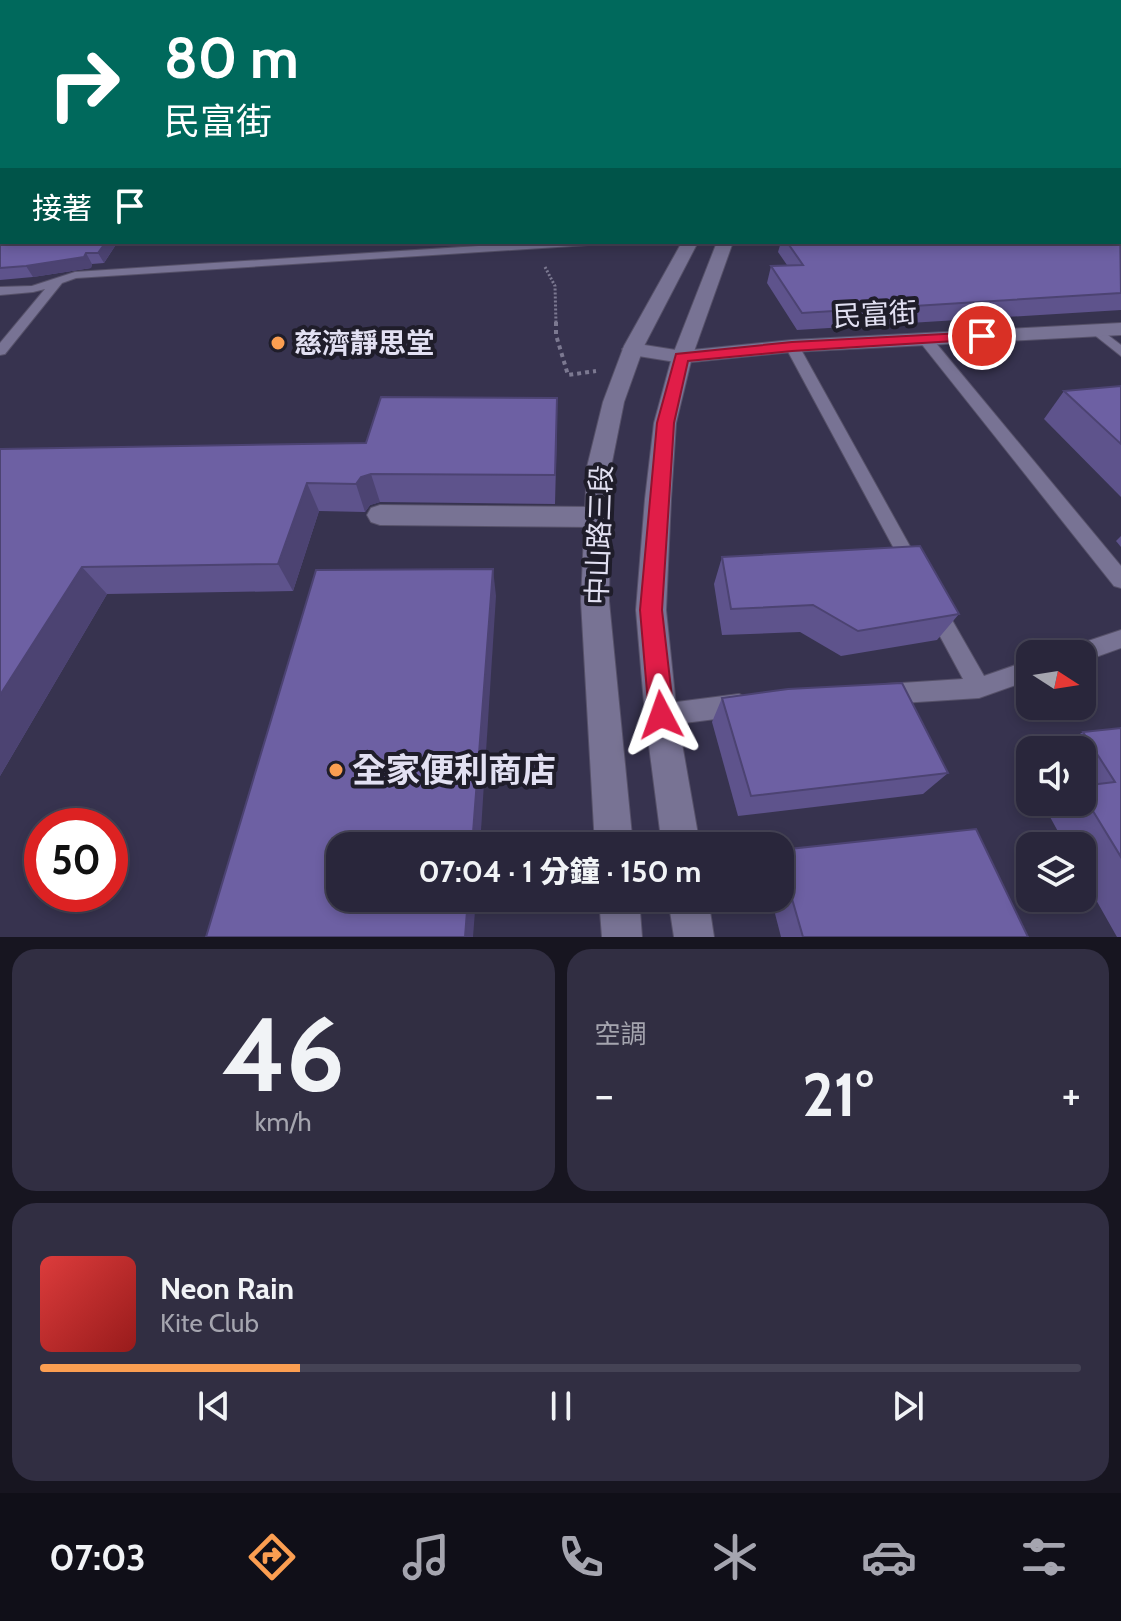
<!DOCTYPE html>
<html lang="zh-TW">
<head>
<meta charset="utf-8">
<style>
  body { margin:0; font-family:Cabin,"Noto Sans TC",sans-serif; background:#312e42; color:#f1f3f6; height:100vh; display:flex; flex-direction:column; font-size:30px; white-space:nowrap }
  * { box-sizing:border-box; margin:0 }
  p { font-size:26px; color:#a5a5af }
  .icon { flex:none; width:44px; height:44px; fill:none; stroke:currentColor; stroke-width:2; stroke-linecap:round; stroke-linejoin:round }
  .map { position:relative; height:937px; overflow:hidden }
  .details { display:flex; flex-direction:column; gap:12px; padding:12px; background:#171520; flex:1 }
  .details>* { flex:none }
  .top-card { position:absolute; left:0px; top:0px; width:1122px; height:244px; box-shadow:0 4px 12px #0003,0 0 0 2px #454355; background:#00695c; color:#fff; overflow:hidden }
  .needle { width:52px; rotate:102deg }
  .fabs { position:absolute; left:1016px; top:640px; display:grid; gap:16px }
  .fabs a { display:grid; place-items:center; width:80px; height:80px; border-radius:16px; background:#29263b; box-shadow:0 4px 12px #0003,0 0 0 2px #454355; font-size:40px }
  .speed { position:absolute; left:24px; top:808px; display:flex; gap:16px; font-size:40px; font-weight:700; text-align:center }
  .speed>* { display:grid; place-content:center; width:104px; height:104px; border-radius:50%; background:#29263b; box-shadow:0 4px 12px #0003,0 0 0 2px #454355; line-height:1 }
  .speed .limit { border:12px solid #d22; background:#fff; color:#111 }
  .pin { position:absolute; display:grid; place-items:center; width:68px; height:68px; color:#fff; margin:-34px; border:4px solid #fff; border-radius:50%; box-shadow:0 2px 8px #0007 }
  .me { position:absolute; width:88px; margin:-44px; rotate:356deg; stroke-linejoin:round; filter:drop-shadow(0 0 6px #0008) }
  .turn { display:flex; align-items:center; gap:28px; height:168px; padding:0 32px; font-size:36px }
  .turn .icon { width:104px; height:104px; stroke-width:2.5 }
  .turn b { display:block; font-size:56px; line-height:68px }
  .then { display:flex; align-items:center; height:76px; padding:0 32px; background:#0003; gap:16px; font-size:30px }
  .big { font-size:60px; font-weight:800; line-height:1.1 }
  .details .card { flex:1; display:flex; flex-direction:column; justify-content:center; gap:12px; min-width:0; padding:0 28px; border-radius:24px; background:#312e42 }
  .details .dial { align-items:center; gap:0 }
  .dial b { font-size:104px; line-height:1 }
  .song { display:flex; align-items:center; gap:24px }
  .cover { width:96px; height:96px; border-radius:12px; background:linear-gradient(135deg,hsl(0 70% 55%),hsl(0 70% 35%)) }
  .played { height:8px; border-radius:4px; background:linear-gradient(90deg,#fb9e51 25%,#454355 25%) }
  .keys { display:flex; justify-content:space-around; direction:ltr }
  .heat { display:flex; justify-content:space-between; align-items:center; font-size:44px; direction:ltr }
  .details .tiles { flex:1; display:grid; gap:12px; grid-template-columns:1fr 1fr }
  .card:last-child { grid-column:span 2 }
  .trip { position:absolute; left:326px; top:832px; width:468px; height:80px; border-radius:24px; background:#29263b; box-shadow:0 4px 12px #0003,0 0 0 2px #454355; font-weight:800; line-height:80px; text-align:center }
  .tabs { display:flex; height:128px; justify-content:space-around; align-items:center; background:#100f18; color:#a5a5af }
  .tabs .icon { width:56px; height:56px }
  .tabs .on { color:#fb9e51 }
  .tabs b { font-size:36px; color:#f1f3f6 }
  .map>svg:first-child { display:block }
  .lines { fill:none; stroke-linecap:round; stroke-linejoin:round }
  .service-casing { stroke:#565169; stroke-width:2 }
  .minor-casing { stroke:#565169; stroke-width:2 }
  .secondary-casing { stroke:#565169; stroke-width:2 }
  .path-far1 { stroke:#7c7991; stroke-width:3; stroke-dasharray:2 2; stroke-linecap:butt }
  .path { stroke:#7c7991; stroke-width:4; stroke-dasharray:4 4; stroke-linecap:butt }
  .service { fill:#787394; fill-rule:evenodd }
  .minor { fill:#787394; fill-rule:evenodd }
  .secondary { fill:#787394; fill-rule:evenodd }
  .wall { fill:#5e538c }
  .shaded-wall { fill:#4c4372 }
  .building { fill:#6d60a3; stroke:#4c4372; stroke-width:2 }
  .route { fill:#e11d48; stroke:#92132f; stroke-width:2 }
  .poi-dot { fill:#fb9e51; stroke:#1f1d2a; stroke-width:3 }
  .labels { text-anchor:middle; stroke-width:8; stroke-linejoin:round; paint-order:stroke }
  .street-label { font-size:28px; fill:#e2e0f2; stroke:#1f1d2a }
  .poi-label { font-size:28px; font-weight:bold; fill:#e2e0f2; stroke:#1f1d2a; text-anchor:start }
  .near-poi-label { font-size:34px; font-weight:bold; fill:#e2e0f2; stroke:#1f1d2a; text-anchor:start }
</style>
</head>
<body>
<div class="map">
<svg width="1121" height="937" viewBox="0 0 1121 937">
  <rect width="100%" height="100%" fill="#37334f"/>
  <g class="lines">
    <defs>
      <g id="service">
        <path d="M 2,155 L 2,161 L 0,162 L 0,156 Z"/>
        <path d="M 1121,187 L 1121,194 L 1120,194 L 1120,187 Z"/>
        <path d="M 539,242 L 593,242 L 588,245 L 76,278 L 62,283 L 5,354 L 0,355 L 0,343 L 45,289 L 33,292 L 0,295 L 0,287 L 32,286 L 75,272 Z"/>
        <path d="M 1096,326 L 1121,345 L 1121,356 L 1092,333 L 1092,327 Z"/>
        <path d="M 925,335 L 930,336 L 1121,566 L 1121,588 L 1114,586 L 920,342 L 919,339 Z"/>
        <path d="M 792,342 L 799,346 L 917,559 L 920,564 L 917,569 L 911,572 L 905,569 L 785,346 Z"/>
        <path d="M 937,603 L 944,606 L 984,676 L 1030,660 L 1030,680 L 979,698 L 886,704 L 878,701 L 875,694 L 878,687 L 886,684 L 963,679 L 927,612 L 930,606 Z"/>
        <path d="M 1121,630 L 1121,648 L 1082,662 L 1082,654 L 1067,654 L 1070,647 Z"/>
        <path d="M 739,694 L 747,698 L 750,705 L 747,712 L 739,716 L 661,726 L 653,723 L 650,715 L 653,707 L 661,704 Z"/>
      </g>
      <g id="minor">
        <path d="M 0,128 L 2,129 L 2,137 L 0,136 Z"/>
        <path d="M 1121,323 L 1121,335 L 792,352 L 682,363 L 632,355 L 622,349 L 632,343 L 682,351 L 792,340 Z"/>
        <path d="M 380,505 L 596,507 L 605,510 L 609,517 L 605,524 L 596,527 L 380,525 L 371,522 L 367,515 L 371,508 Z"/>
      </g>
      <g id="secondary">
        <path d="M 682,242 L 698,242 L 644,346 L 624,402 L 611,467 L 609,601 L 633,846 L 595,846 L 581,601 L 587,467 L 603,402 L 624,346 Z"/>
        <path d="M 717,242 L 733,242 L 692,357 L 676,423 L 671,499 L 666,610 L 677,715 L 700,846 L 662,846 L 645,715 L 636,610 L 645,499 L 654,423 L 672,357 Z"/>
        <path d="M 599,898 L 639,898 L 642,937 L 602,937 Z"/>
        <path d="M 668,898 L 708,898 L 714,937 L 674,937 Z"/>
      </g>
    </defs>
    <!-- service casing -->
    <use href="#service" class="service-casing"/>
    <!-- minor casing -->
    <use href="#minor" class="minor-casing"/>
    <!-- secondary casing -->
    <use href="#secondary" class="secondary-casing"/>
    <!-- path-far1 -->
    <path class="path-far1" d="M 545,267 L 555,286 L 556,324"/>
    <!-- path -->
    <path class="path" d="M 556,322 L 556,335 L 568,375 L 596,371"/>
    <!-- service -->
    <use href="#service" class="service"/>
    <!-- minor -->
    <use href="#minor" class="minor"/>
    <!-- secondary -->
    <use href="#secondary" class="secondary"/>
  </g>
  <!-- wall -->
  <g class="wall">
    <path d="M 0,165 L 2,242 L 195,242 L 115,246 L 104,263 L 92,264 L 91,268 L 33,277 L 0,280 Z"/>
    <path d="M 1121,226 L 1121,310 L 797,330 L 767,283 L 771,266 L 787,265 L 778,252 L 781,242 L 1120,242 Z"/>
    <path d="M 1121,386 L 1121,497 L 1044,419 L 1064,391 Z"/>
    <path d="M 557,426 L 555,504 L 380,502 L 370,505 L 365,512 L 319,511 L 293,591 L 107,594 L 0,776 L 0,449 L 366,443 Z"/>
    <path d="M 1121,536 L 1121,547 L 1116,541 Z"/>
    <path d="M 722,557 L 959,614 L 937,640 L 841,656 L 800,632 L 722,635 L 714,584 Z"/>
    <path d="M 722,698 L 948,773 L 923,794 L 738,816 L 712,722 Z"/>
    <path d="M 1121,728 L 1121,937 L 1117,937 L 1082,875 L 1082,846 L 1066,846 L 1044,806 L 1050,802 L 1082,802 L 1082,750 L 1055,750 L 1083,732 Z"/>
    <path d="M 780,850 L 1028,937 L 781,937 L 771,898 L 780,898 Z"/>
  </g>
  <!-- shaded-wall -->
  <g class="shaded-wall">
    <path d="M 106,242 L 113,242 L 115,246 L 104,263 L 98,253 Z"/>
    <path d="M 86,253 L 92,264 L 91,268 L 33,277 L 26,266 Z"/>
    <path d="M 371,474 L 380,502 L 370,505 L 365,512 L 356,484 L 361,477 Z"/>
    <path d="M 307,483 L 319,511 L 293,591 L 278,564 Z"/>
    <path d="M 82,567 L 107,594 L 0,776 L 0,695 Z"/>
    <path d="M 493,569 L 496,596 L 480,846 L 472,846 Z"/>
    <path d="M 468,898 L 476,898 L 473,937 L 465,937 Z"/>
  </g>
  <!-- building -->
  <g class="building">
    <path d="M 1120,113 L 1121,113 L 1120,171 Z"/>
    <path d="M 2,164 L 2,242 L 106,242 L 98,253 L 86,253 L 84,257 L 26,266 L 0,268 L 0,165 Z"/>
    <path d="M 1120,225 L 1121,293 L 802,313 L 771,266 L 803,265 L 787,242 L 1120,242 Z"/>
    <path d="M 1121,386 L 1121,444 L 1064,391 Z"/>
    <path d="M 381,397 L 557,398 L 555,475 L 371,474 L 361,477 L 356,484 L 307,483 L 278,564 L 82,567 L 0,695 L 0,449 L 366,443 Z"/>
    <path d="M 920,546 L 959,614 L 858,631 L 813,605 L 731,609 L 722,557 Z"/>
    <path d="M 493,569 L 472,846 L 340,846 L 340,898 L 468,898 L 465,937 L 206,937 L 316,570 Z"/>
    <path d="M 902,683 L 948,773 L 751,796 L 722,698 L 788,689 Z"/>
    <path d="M 1121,728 L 1121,857 L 1082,793 L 1082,786 L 1115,782 L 1083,732 Z"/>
    <path d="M 976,829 L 1028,937 L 803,937 L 780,857 L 780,850 Z"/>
  </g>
  <!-- sky -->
  <linearGradient id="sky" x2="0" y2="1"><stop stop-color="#1e1c2b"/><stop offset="0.46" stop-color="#4d506e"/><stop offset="1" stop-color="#4d506e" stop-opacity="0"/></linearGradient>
  <rect width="1121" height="245" fill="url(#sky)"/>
  <!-- route -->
  <path class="route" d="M 982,332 L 989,336 L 987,339 L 792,351 L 688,361 L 674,423 L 662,610 L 674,715 L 670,724 L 661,728 L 653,724 L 649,715 L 640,610 L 657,423 L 676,354 L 792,342 Z"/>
  <!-- markers -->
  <g class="poi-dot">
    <circle cx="278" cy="343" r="8"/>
    <circle cx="336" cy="770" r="8"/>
  </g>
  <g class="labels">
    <!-- street labels -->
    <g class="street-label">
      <text transform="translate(875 314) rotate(-3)" y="10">民富街</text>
      <text transform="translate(599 535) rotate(-88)" y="10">中山路三段</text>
    </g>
    <!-- poi labels -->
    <g class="poi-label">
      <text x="294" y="353">慈濟靜思堂</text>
    </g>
    <!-- near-poi labels -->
    <g class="near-poi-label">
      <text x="352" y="782">全家便利商店</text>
    </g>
  </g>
</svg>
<div class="fabs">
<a><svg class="needle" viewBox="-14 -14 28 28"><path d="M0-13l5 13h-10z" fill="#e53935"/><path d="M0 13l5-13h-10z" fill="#a5a5af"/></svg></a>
<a><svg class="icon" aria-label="sound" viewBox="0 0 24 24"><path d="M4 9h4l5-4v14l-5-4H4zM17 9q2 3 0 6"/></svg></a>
<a><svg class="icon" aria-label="layers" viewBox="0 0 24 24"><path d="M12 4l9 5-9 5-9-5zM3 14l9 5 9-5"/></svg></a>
</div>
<div class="speed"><div class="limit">50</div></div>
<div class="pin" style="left:982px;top:336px;background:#d93025"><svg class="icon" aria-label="arrive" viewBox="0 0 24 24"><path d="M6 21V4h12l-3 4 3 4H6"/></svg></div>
<svg class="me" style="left:661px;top:715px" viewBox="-20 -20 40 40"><path d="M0-17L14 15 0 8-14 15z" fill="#e11d48" stroke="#fff" stroke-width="4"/></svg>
<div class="trip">07:04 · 1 分鐘 · 150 m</div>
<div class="top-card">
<div class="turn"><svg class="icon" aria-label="right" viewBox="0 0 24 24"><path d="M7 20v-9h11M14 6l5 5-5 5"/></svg><div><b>80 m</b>民富街</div></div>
<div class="then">接著<svg class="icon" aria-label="arrive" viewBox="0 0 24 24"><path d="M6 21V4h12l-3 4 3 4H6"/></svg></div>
</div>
</div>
<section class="details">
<div class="tiles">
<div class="card dial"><b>46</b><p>km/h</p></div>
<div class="card"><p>空調</p>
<div class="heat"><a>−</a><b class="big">21°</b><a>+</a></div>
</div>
<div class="card">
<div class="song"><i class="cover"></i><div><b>Neon Rain</b><p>Kite Club</p></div></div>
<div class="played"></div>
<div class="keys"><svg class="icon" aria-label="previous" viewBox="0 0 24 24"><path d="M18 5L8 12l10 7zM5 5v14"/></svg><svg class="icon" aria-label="pause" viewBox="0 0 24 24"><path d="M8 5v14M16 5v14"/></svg><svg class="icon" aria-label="next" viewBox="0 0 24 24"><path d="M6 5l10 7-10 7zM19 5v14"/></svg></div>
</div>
</div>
</section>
<nav class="tabs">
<b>07:03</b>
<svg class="icon on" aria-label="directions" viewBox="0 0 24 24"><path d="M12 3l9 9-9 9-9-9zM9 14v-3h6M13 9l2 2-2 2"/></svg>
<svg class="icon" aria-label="music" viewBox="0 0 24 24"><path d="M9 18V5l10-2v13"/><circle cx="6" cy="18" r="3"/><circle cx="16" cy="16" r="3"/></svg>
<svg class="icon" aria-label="phone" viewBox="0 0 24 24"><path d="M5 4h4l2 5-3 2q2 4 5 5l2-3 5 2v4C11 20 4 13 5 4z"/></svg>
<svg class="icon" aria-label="climate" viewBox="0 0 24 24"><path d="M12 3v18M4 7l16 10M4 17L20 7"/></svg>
<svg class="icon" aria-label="car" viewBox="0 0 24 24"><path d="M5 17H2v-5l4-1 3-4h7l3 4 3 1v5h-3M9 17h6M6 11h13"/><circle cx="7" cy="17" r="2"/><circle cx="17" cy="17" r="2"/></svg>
<svg class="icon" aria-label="filters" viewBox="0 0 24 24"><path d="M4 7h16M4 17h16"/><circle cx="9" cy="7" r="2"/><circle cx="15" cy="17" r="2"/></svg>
</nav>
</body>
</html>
